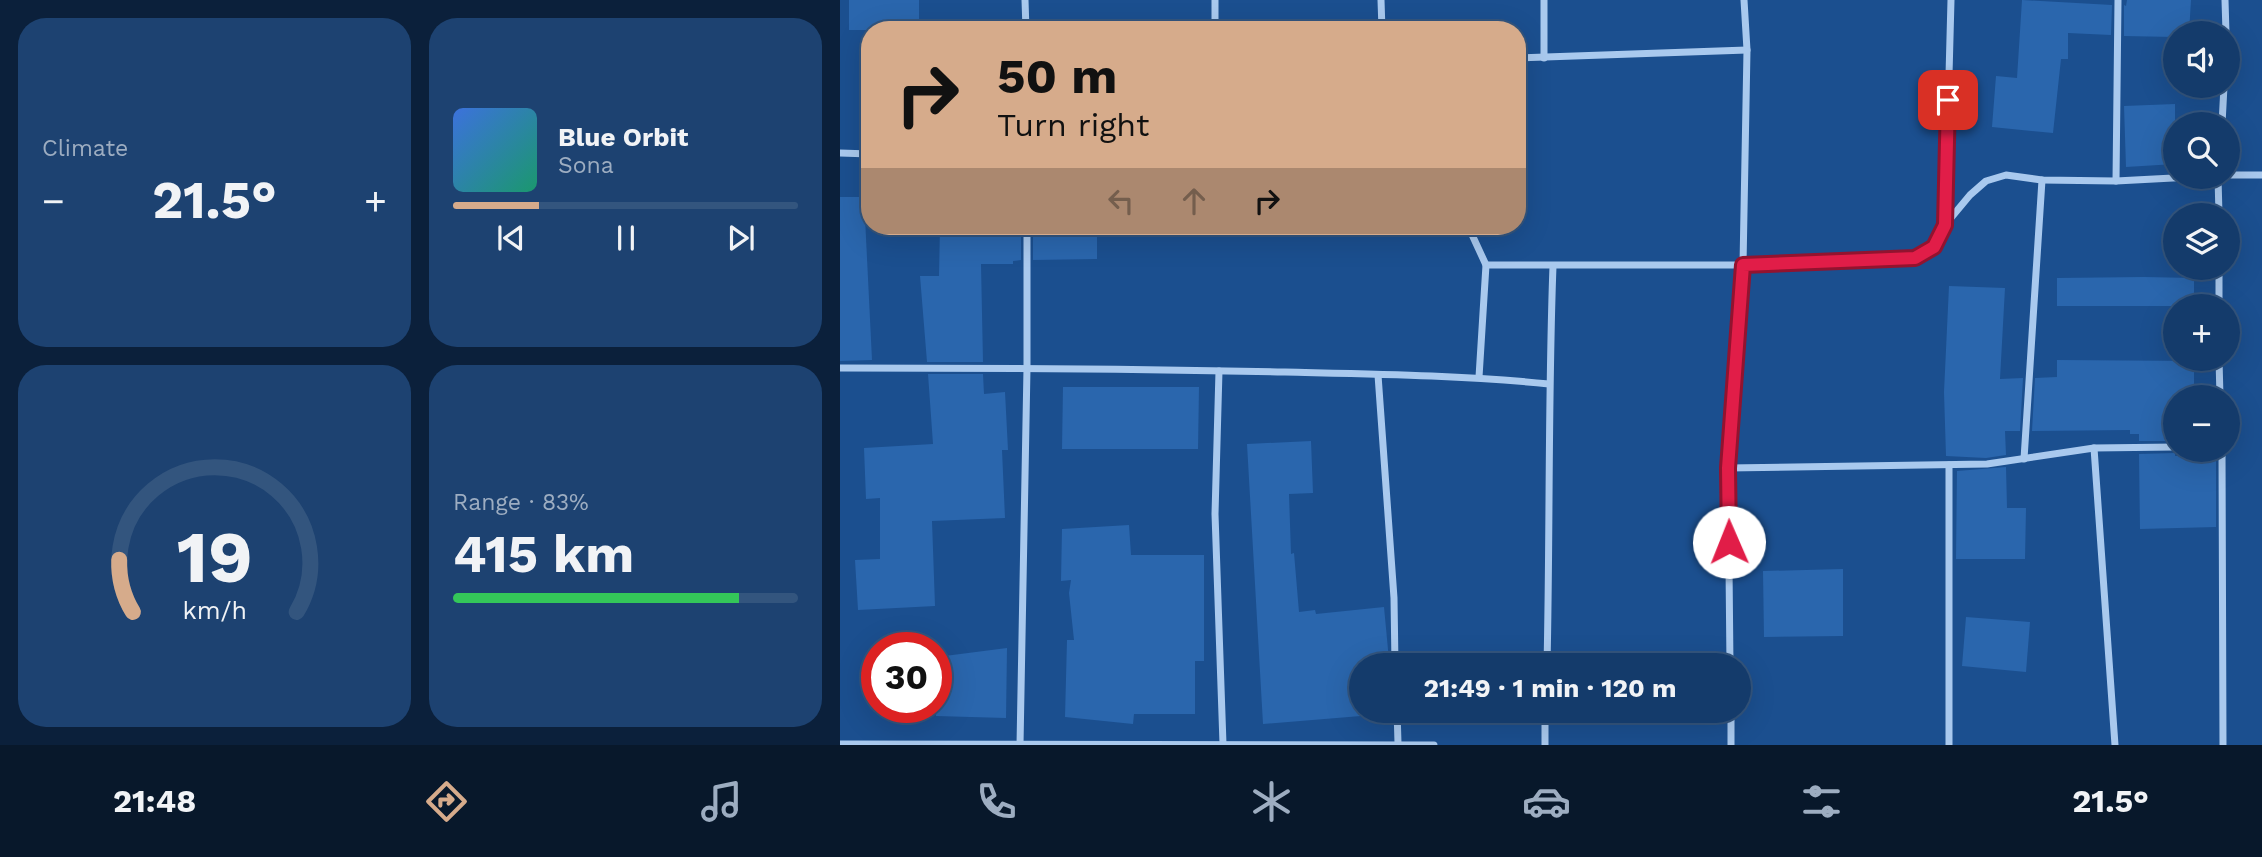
<!DOCTYPE html>
<html lang="en">
<head>
<meta charset="utf-8">
<style>
  body { margin:0; font-family:"Work Sans",sans-serif; background:#1d4271; color:#f1f3f6; height:100vh; display:flex; flex-direction:column; font-size:26px; white-space:nowrap }
  * { box-sizing:border-box; margin:0 }
  p { font-size:23px; color:#9dadc1 }
  .icon { flex:none; width:38px; height:38px; fill:none; stroke:currentColor; stroke-width:2; stroke-linecap:round; stroke-linejoin:round }
  .map { position:relative; flex:1; overflow:hidden }
  .side { display:flex; flex-direction:column; gap:18px; padding:18px; background:#0b203b; width:840px }
  .side>* { flex:none }
  .banner { position:absolute; left:21px; top:21px; width:665px; height:214px; border-radius:28px; box-shadow:0 7px 28px #0002,0 0 0 2px #33557e; background:#d6ab8b; color:#111; overflow:hidden }
  .fabs { position:absolute; left:1323px; top:21px; display:grid; gap:14px }
  .fabs a { display:grid; place-items:center; width:77px; height:77px; border-radius:50%; background:#143b6b; box-shadow:0 7px 28px #0002,0 0 0 2px #33557e; font-size:35px }
  .speed { position:absolute; left:21px; top:632px; display:flex; gap:14px; font-size:35px; font-weight:700; text-align:center }
  .speed>* { display:grid; place-content:center; width:91px; height:91px; border-radius:50%; background:#143b6b; box-shadow:0 7px 28px #0002,0 0 0 2px #33557e; line-height:1 }
  .speed .limit { border:10px solid #d22; background:#fff; color:#111 }
  .pin { position:absolute; display:grid; place-items:center; width:60px; height:60px; color:#fff; margin:-30px; border-radius:14px; box-shadow:0 4px 10px #0006 }
  .me { position:absolute; width:77px; margin:-38px; rotate:359deg; stroke-linejoin:round; filter:drop-shadow(0 0 5px #0008) }
  .turn { display:flex; align-items:center; gap:24px; height:147px; padding:0 21px; font-size:32px }
  .turn .icon { width:91px; height:91px; stroke-width:2.5 }
  .turn b { display:block; font-size:49px; line-height:60px }
  .lanes { display:flex; align-items:center; height:66px; padding:0 21px; background:#0003; justify-content:center; gap:35px; direction:ltr }
  .lanes .off { opacity:.35 }
  .big { font-size:52px; font-weight:700; line-height:1.1 }
  .side .tile { flex:1; display:flex; flex-direction:column; justify-content:center; gap:10px; min-width:0; padding:0 24px; border-radius:28px; background:#1d4271 }
  .side .dial { align-items:center; gap:0 }
  .dial svg { height:182px; overflow:visible; fill:none; stroke:#33557e; stroke-width:7; stroke-linecap:round; text-anchor:middle }
  .dial text { fill:#f1f3f6; stroke:none }
  .song { display:flex; align-items:center; gap:21px }
  .cover { width:84px; height:84px; border-radius:10px; background:linear-gradient(135deg,hsl(220 70% 55%),hsl(160 70% 35%)) }
  .played { height:7px; border-radius:4px; background:linear-gradient(90deg,#d6ab8b 25%,#33557e 25%) }
  .keys { display:flex; justify-content:space-around; direction:ltr }
  .heat { display:flex; justify-content:space-between; align-items:center; font-size:38px; direction:ltr }
  .charge { height:10px; border-radius:5px; background:linear-gradient(90deg,#34c759 83%,#33557e 0) }
  .side .tiles { flex:1; display:grid; gap:18px; grid-template-columns:repeat(2,1fr) }
  .trip { position:absolute; left:509px; top:653px; width:402px; height:70px; border-radius:35px; background:#143b6b; box-shadow:0 7px 28px #0002,0 0 0 2px #33557e; font-weight:700; line-height:70px; text-align:center }
  .dock { display:flex; height:112px; justify-content:space-around; align-items:center; background:#08182b; color:#9dadc1 }
  .dock .icon { width:49px; height:49px }
  .dock .current { color:#d6ab8b }
  .dock b { font-size:32px; color:#f1f3f6 }
  main { display:flex; flex:1; min-height:0 }
  .map>svg:first-child { display:block }
  .building { fill:#2a66ad }
  .lines { fill:none; stroke-linecap:round; stroke-linejoin:round }
  .street { stroke:#a9c9ee; stroke-width:7 }
  .route-casing { stroke:#92132f; stroke-width:18 }
  .route { stroke:#e11d48; stroke-width:12 }
</style>
</head>
<body>
<main>
<section class="side">
<div class="tiles">
<div class="tile"><p>Climate</p>
<div class="heat"><a>−</a><b class="big">21.5°</b><a>+</a></div>
</div>
<div class="tile">
<div class="song"><i class="cover"></i><div><b>Blue Orbit</b><p>Sona</p></div></div>
<div class="played"></div>
<div class="keys"><svg class="icon" aria-label="previous" viewBox="0 0 24 24"><path d="M18 5L8 12l10 7zM5 5v14"/></svg><svg class="icon" aria-label="pause" viewBox="0 0 24 24"><path d="M8 5v14M16 5v14"/></svg><svg class="icon" aria-label="next" viewBox="0 0 24 24"><path d="M6 5l10 7-10 7zM19 5v14"/></svg></div>
</div>
<div class="tile dial"><svg viewBox="0 0 100 80">
<path d="M14 69A42 42 0 1 1 86 69"/>
<path d="M14 69A42 42 0 0 1 8 46" stroke="#d6ab8b"/>
<text x="50" y="56" font-size="32" font-weight="700">19</text>
<text x="50" y="72" font-size="11">km/h</text>
</svg></div>
<div class="tile"><p>Range · 83%</p><b class="big">415 km</b><div class="charge"></div></div>
</div>
</section>
<div class="map">
<svg width="1422" height="745" viewBox="0 0 1422 745">
  <rect width="100%" height="100%" fill="#1b4f8f"/>
  <!-- building -->
  <g class="building">
    <rect x="9" y="0" width="70" height="30"/>
    <path d="M 1182,0 L 1272,5 L 1271,35 L 1228,33 L 1228,59 L 1221,59 L 1213,133 L 1152,127 L 1156,76 L 1177,78 Z"/>
    <path d="M 1287,0 L 1351,0 L 1349,33 L 1335,33 L 1335,37 L 1284,36 L 1284,5 L 1286,6 Z"/>
    <path d="M 1335,104 L 1335,164 L 1286,167 L 1284,106 Z"/>
    <path d="M 0,197 L 24,197 L 32,360 L 0,361 Z"/>
    <path d="M 100,226 L 181,226 L 181,260 L 173,261 L 173,264 L 141,264 L 143,362 L 87,362 L 80,276 L 99,276 Z"/>
    <path d="M 193,226 L 257,226 L 257,259 L 193,260 Z"/>
    <path d="M 1304,277 L 1354,278 L 1354,306 L 1217,306 L 1217,278 Z"/>
    <path d="M 1109,286 L 1165,288 L 1160,379 L 1183,378 L 1180,431 L 1165,431 L 1166,455 L 1146,458 L 1106,456 L 1104,392 Z"/>
    <path d="M 1217,360 L 1354,361 L 1354,397 L 1335,397 L 1335,441 L 1299,441 L 1299,434 L 1290,434 L 1290,430 L 1192,431 L 1195,378 L 1217,377 Z"/>
    <path d="M 88,374 L 143,374 L 144,394 L 165,392 L 168,450 L 162,450 L 165,518 L 92,521 L 95,606 L 18,610 L 15,560 L 40,559 L 40,498 L 26,499 L 24,448 L 93,444 Z"/>
    <path d="M 223,387 L 359,387 L 358,449 L 222,449 Z"/>
    <path d="M 471,441 L 473,493 L 449,494 L 451,554 L 454,553 L 459,612 L 475,610 L 476,614 L 544,607 L 549,660 L 543,661 L 543,665 L 522,665 L 522,710 L 545,710 L 545,714 L 423,724 L 407,444 Z"/>
    <path d="M 1335,453 L 1335,456 L 1376,455 L 1376,527 L 1300,529 L 1299,454 Z"/>
    <path d="M 1166,467 L 1167,508 L 1186,508 L 1185,559 L 1116,559 L 1117,471 Z"/>
    <path d="M 289,525 L 291,555 L 364,555 L 364,661 L 355,661 L 355,714 L 294,714 L 293,724 L 225,717 L 227,640 L 234,640 L 229,593 L 231,580 L 221,581 L 222,529 Z"/>
    <path d="M 1003,569 L 1003,636 L 924,637 L 923,571 Z"/>
    <path d="M 1126,617 L 1190,622 L 1186,672 L 1122,666 Z"/>
    <path d="M 167,648 L 166,718 L 96,716 L 97,657 Z"/>
  </g>
  <g class="lines">
    <!-- street -->
    <g class="street">
      <path d="M 185,0 L 186,30"/>
      <path d="M 375,0 L 375,30"/>
      <path d="M 541,0 L 542,30"/>
      <path d="M 1385,0 L 1386,33"/>
      <path d="M 677,58 L 907,50"/>
      <path d="M 704,58 L 704,0"/>
      <path d="M 1382,124 L 1384,86"/>
      <path d="M 0,153 L 30,154"/>
      <path d="M 1388,175 L 1422,175"/>
      <path d="M 1378,177 L 1379,215"/>
      <path d="M 1276,181 L 1278,0"/>
      <path d="M 1105,225 L 1111,0"/>
      <path d="M 628,226 L 646,265"/>
      <path d="M 1379,268 L 1379,306"/>
      <path d="M 1379,359 L 1380,397"/>
      <path d="M 0,368 C 148,368 296,369 445,372 C 533,374 621,375 709,384"/>
      <path d="M 379,371 L 375,514 L 383,744"/>
      <path d="M 538,375 L 554,598 L 555,665"/>
      <path d="M 639,377 L 646,265 L 903,265 L 1075,258 L 1094,247 L 1105,225 L 1130,195 L 1146,181 L 1166,175 L 1202,180 L 1276,181 L 1352,177"/>
      <path d="M 1254,448 L 1275,745"/>
      <path d="M 1382,450 L 1383,745"/>
      <path d="M 1184,459 L 1202,180"/>
      <path d="M 1109,465 L 1109,745"/>
      <path d="M 888,468 L 1147,464 L 1254,448 L 1335,447"/>
      <path d="M 707,665 C 710,532 708,399 713,266"/>
      <path d="M 890,665 L 888,468 L 903,265 L 907,50 L 904,0"/>
      <path d="M 557,710 L 558,743"/>
      <path d="M 891,710 L 891,745"/>
      <path d="M 0,744 L 594,745"/>
      <path d="M 180,745 L 187,368 L 187,226"/>
      <path d="M 705,745 L 705,710"/>
    </g>
  </g>
  <g class="lines">
    <defs>
      <path id="route" d="M 889,542 L 888,468 L 903,265 L 1075,258 L 1094,247 L 1105,225 L 1108,100"/>
    </defs>
    <!-- route casing -->
    <use href="#route" class="route-casing"/>
    <!-- route -->
    <use href="#route" class="route"/>
  </g>
</svg>
<div class="fabs">
<a><svg class="icon" aria-label="sound" viewBox="0 0 24 24"><path d="M4 9h4l5-4v14l-5-4H4zM17 9q2 3 0 6"/></svg></a>
<a><svg class="icon" aria-label="search" viewBox="0 0 24 24"><circle cx="10" cy="10" r="6"/><path d="M15 15l6 6"/></svg></a>
<a><svg class="icon" aria-label="layers" viewBox="0 0 24 24"><path d="M12 4l9 5-9 5-9-5zM3 14l9 5 9-5"/></svg></a>
<a>+</a>
<a>−</a>
</div>
<div class="speed"><div class="limit">30</div></div>
<div class="pin" style="left:1108px;top:100px;background:#d93025"><svg class="icon" aria-label="arrive" viewBox="0 0 24 24"><path d="M6 21V4h12l-3 4 3 4H6"/></svg></div>
<svg class="me" style="left:889px;top:542px" viewBox="-20 -20 40 40"><circle r="19" fill="#fff"/><path d="M0-13L10 11 0 6-10 11z" fill="#e11d48"/></svg>
<div class="trip">21:49 · 1 min · 120 m</div>
<div class="banner">
<div class="turn"><svg class="icon" aria-label="right" viewBox="0 0 24 24"><path d="M7 20v-9h11M14 6l5 5-5 5"/></svg><div><b>50 m</b>Turn right</div></div>
<div class="lanes"><svg class="icon off" aria-label="left" viewBox="0 0 24 24"><path d="M17 20v-9H6M10 6l-5 5 5 5"/></svg><svg class="icon off" aria-label="ahead" viewBox="0 0 24 24"><path d="M12 20V5M6 11l6-6 6 6"/></svg><svg class="icon" aria-label="right" viewBox="0 0 24 24"><path d="M7 20v-9h11M14 6l5 5-5 5"/></svg></div>
</div>
</div>
</main>
<nav class="dock">
<b>21:48</b>
<svg class="icon current" aria-label="directions" viewBox="0 0 24 24"><path d="M12 3l9 9-9 9-9-9zM9 14v-3h6M13 9l2 2-2 2"/></svg>
<svg class="icon" aria-label="music" viewBox="0 0 24 24"><path d="M9 18V5l10-2v13"/><circle cx="6" cy="18" r="3"/><circle cx="16" cy="16" r="3"/></svg>
<svg class="icon" aria-label="phone" viewBox="0 0 24 24"><path d="M5 4h4l2 5-3 2q2 4 5 5l2-3 5 2v4C11 20 4 13 5 4z"/></svg>
<svg class="icon" aria-label="climate" viewBox="0 0 24 24"><path d="M12 3v18M4 7l16 10M4 17L20 7"/></svg>
<svg class="icon" aria-label="car" viewBox="0 0 24 24"><path d="M5 17H2v-5l4-1 3-4h7l3 4 3 1v5h-3M9 17h6M6 11h13"/><circle cx="7" cy="17" r="2"/><circle cx="17" cy="17" r="2"/></svg>
<svg class="icon" aria-label="filters" viewBox="0 0 24 24"><path d="M4 7h16M4 17h16"/><circle cx="9" cy="7" r="2"/><circle cx="15" cy="17" r="2"/></svg>
<b>21.5°</b>
</nav>
</body>
</html>
